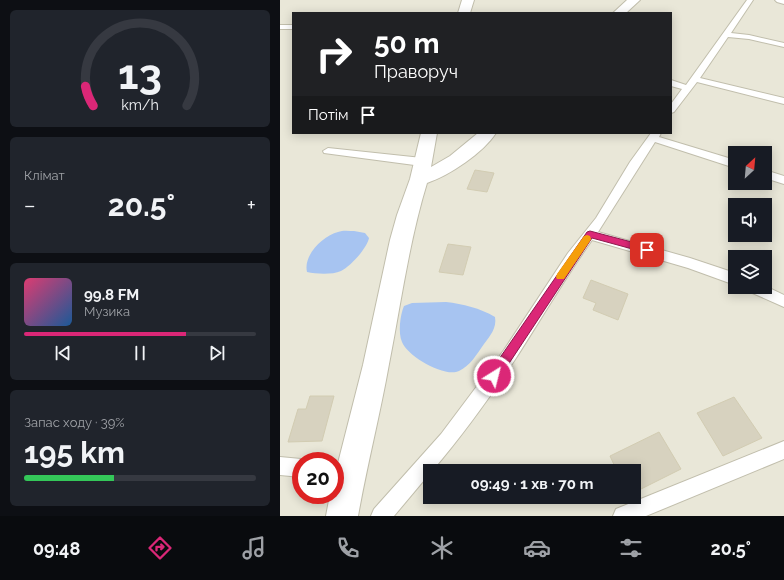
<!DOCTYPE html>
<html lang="uk">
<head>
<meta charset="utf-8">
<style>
  body { margin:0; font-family:Raleway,sans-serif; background:#20242c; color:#f1f3f6; height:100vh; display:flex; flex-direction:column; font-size:15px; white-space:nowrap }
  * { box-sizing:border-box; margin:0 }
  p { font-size:13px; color:#9ea1a6 }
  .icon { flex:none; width:22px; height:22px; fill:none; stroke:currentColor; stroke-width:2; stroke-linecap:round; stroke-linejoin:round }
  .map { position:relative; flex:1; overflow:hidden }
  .details { display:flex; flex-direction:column; gap:10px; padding:10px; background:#0d0f14; width:280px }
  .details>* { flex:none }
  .guide { position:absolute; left:12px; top:12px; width:380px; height:122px; border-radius:0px; box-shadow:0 2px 10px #0003; background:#202124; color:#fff; overflow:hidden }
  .needle { width:26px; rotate:26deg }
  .fabs { position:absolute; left:448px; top:146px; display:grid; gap:8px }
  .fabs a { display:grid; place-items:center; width:44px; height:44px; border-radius:0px; background:#171b24; box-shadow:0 2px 10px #0003; font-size:20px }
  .speed { position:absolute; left:12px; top:452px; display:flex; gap:8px; font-size:20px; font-weight:700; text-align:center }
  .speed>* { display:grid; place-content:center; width:52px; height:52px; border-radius:50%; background:#171b24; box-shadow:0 2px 10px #0003; line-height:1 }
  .speed .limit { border:6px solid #d22; background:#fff; color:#111 }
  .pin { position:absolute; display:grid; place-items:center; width:34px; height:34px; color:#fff; margin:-17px; border-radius:8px; box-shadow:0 2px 6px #0006 }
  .me { position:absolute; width:44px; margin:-22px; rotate:36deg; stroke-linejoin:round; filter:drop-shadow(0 0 3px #0008) }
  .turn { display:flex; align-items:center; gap:14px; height:84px; padding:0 16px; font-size:18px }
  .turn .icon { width:52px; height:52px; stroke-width:2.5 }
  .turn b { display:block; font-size:28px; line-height:34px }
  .then { display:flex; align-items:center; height:38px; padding:0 16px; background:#0003; gap:8px; font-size:15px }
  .big { font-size:30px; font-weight:700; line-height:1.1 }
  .details .widget { flex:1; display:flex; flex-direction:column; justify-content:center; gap:6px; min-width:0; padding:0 14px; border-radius:6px; background:#20242c }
  .details .dial { align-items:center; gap:0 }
  .dial svg { height:104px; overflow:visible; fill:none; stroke:#363941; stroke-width:7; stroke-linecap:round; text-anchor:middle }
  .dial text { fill:#f1f3f6; stroke:none }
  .song { display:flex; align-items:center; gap:12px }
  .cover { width:48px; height:48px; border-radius:6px; background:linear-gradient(135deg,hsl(340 70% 55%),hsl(210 70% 35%)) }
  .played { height:4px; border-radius:2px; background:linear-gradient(90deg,#db2777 70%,#363941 70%) }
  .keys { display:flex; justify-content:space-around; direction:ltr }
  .heat { display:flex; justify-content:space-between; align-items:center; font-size:22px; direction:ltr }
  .charge { height:6px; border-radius:3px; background:linear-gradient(90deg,#34c759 39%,#363941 0) }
  .trip { position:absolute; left:143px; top:464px; width:218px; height:40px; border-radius:0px; background:#171b24; box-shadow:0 2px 10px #0003; font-weight:700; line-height:40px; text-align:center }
  .tabs { display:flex; height:64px; justify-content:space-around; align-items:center; background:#090b0e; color:#9ea1a6 }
  .tabs .icon { width:28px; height:28px }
  .tabs .active { color:#db2777 }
  .tabs b { font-size:18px; color:#f1f3f6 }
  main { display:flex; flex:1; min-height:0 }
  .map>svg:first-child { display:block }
  .residential { fill:#e9e7d8; fill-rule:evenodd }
  .water { fill:#a7c4f1 }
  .building { fill:#d7d2bf; stroke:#d2ccb2 }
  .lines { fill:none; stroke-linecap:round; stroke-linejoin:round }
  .lane-casing { stroke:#c1beac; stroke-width:2 }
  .street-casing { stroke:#c1beac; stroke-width:2 }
  .lane { fill:#fff; fill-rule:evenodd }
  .street { fill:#fff; fill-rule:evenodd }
  .route { fill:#db2777; stroke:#8e194d }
  .slow { fill:#f59e0b }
</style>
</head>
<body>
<main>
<section class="details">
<div class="widget dial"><svg viewBox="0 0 100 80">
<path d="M14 69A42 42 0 1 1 86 69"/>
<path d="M14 69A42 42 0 0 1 8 54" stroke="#db2777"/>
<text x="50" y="56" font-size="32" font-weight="700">13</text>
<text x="50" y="72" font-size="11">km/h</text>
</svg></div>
<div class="widget"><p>Клімат</p>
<div class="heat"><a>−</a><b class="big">20.5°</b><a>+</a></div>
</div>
<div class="widget">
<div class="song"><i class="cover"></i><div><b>99.8 FM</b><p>Музика</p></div></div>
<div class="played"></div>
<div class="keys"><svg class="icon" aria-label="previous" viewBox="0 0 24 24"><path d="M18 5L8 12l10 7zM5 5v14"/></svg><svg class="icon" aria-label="pause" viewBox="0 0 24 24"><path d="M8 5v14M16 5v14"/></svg><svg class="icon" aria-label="next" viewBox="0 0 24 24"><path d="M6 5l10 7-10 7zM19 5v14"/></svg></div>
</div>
<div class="widget"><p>Запас ходу · 39%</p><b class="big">195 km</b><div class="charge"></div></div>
</section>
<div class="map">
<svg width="504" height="516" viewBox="0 0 504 516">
  <rect width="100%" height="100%" fill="#f5f4ea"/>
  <!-- residential -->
  <path class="residential" d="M 0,0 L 504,0 L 504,516 L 0,516 ZM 13,13 L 391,13 L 391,133 L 13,133 ZM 455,153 L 485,153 L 485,183 L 455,183 ZM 455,205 L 485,205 L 485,235 L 455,235 ZM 455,257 L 485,257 L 485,287 L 455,287 ZM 21,461 L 55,461 L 55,495 L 21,495 ZM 150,471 L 354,471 L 354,497 L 150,497 Z"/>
  <!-- water -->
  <g class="water">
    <path d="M 74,231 L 85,233 L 89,238 C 87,248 71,266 61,271 C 52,275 36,274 27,272 C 23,255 43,236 58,232 C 63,230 69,231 74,231 Z"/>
    <path d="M 166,302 C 183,304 200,308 215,317 C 217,328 210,336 204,344 C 197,354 190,366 179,371 C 165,378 127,356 122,342 C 118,333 120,315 124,306 L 132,303 Z"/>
  </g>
  <!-- building -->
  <g class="building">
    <path d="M 195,170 L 214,173 L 207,192 L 187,189 Z"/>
    <path d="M 168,244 L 191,247 L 183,275 L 159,272 Z"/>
    <path d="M 311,280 L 348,294 L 338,320 L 313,310 L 316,303 L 303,298 Z"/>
    <path d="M 30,396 L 54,396 L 42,441 L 8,442 L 18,409 L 26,409 Z"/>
    <path d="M 454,397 L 482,438 L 443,456 L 417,413 Z"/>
    <path d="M 379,432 L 401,469 L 361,489 L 354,475 L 354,471 L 337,471 L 330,456 Z"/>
  </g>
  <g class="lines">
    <defs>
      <g id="lane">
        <path d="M 467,0 L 473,0 L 451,33 L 469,35 L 504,43 L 504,47 L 469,39 L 448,37 L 420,78 L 504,98 L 504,104 L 417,82 L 394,112 L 391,113 L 391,104 L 402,89 L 391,86 L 391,80 L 406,85 Z"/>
        <rect x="0" y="25" width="13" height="4"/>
        <path d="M 371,133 L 381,133 L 379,137 L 455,160 L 455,168 L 375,142 L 318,232 L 410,258 L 455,273 L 455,285 L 408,268 L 312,240 C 285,278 261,319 236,358 C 210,397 182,436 152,471 L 150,471 L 150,473 L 114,516 L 91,516 L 94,509 L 161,434 L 224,350 L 288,253 L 316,218 L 350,162 Z"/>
        <path d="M 48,148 L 142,158 L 146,160 L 147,162 L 146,164 L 142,166 L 44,153 L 43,151 Z"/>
        <path d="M 485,170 L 504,176 L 504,184 L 485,178 Z"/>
        <path d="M 485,286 L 504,295 L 504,307 L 468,291 L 466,287 Z"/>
        <path d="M 504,441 L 504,459 L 366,516 L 333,516 L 336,509 Z"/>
        <path d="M 0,457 L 21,459 L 26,461 L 21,461 L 21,477 L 0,475 Z"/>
      </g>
      <g id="street">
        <path d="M 182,0 L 194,0 L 190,13 L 178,13 Z"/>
        <path d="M 347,0 L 360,0 L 346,13 L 333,13 Z"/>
        <path d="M 495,0 L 504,0 L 504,4 L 497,2 Z"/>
        <path d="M 141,133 L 157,133 L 151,167 L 170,156 L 198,133 L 216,133 C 203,153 170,175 147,183 C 129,242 121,303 109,364 C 100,415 87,465 78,516 L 46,516 L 50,495 L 55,495 L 56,471 L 83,365 L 110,240 L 117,215 L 130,179 Z"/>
      </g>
    </defs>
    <!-- lane casing -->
    <use href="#lane" class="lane-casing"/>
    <!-- street casing -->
    <use href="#street" class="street-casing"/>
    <!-- lane -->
    <use href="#lane" class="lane"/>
    <!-- street -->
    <use href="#street" class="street"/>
  </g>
  <!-- route -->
  <path class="route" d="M 310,231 L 367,246 L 372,250 L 367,253 L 312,238 L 218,380 L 214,381 L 210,380 L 208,376 L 210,372 L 307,232 Z"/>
  <!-- slow -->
  <path class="slow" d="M 307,235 L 310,236 L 311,239 L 310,241 L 284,279 L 277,279 L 276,277 L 277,274 L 304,236 Z"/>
</svg>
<div class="fabs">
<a><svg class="needle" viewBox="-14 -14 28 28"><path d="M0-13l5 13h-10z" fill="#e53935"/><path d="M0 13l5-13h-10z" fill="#9ea1a6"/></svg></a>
<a><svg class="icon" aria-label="sound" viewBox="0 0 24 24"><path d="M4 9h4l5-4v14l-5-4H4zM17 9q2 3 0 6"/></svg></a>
<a><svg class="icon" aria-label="layers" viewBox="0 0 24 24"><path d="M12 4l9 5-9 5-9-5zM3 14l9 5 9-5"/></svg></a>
</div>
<div class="speed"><div class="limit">20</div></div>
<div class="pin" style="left:367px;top:250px;background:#d93025"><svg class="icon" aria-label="arrive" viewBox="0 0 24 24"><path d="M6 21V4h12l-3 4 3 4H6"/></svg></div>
<svg class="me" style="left:214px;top:376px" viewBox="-20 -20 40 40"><circle r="17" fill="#db2777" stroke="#fff" stroke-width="3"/><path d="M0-11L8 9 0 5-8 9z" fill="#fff"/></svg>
<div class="trip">09:49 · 1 хв · 70 m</div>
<div class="guide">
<div class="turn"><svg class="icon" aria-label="right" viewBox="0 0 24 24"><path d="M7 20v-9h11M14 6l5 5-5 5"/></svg><div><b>50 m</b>Праворуч</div></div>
<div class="then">Потім<svg class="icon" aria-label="arrive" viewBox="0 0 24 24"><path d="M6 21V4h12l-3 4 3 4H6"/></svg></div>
</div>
</div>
</main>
<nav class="tabs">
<b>09:48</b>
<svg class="icon active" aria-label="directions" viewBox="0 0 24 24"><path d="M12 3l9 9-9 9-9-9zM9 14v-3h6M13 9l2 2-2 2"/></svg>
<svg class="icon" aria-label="music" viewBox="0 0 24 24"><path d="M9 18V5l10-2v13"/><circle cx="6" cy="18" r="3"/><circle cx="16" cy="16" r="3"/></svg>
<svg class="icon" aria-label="phone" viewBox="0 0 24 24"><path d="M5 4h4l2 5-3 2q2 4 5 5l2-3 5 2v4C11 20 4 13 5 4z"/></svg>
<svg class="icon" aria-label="climate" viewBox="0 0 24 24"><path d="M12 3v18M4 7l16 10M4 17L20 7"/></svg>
<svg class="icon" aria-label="car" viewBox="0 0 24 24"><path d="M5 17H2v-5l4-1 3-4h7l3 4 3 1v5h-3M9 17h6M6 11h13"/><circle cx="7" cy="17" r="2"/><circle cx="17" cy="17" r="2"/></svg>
<svg class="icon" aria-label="filters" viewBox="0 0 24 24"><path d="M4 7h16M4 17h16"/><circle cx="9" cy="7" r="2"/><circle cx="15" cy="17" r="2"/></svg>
<b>20.5°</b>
</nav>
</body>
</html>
